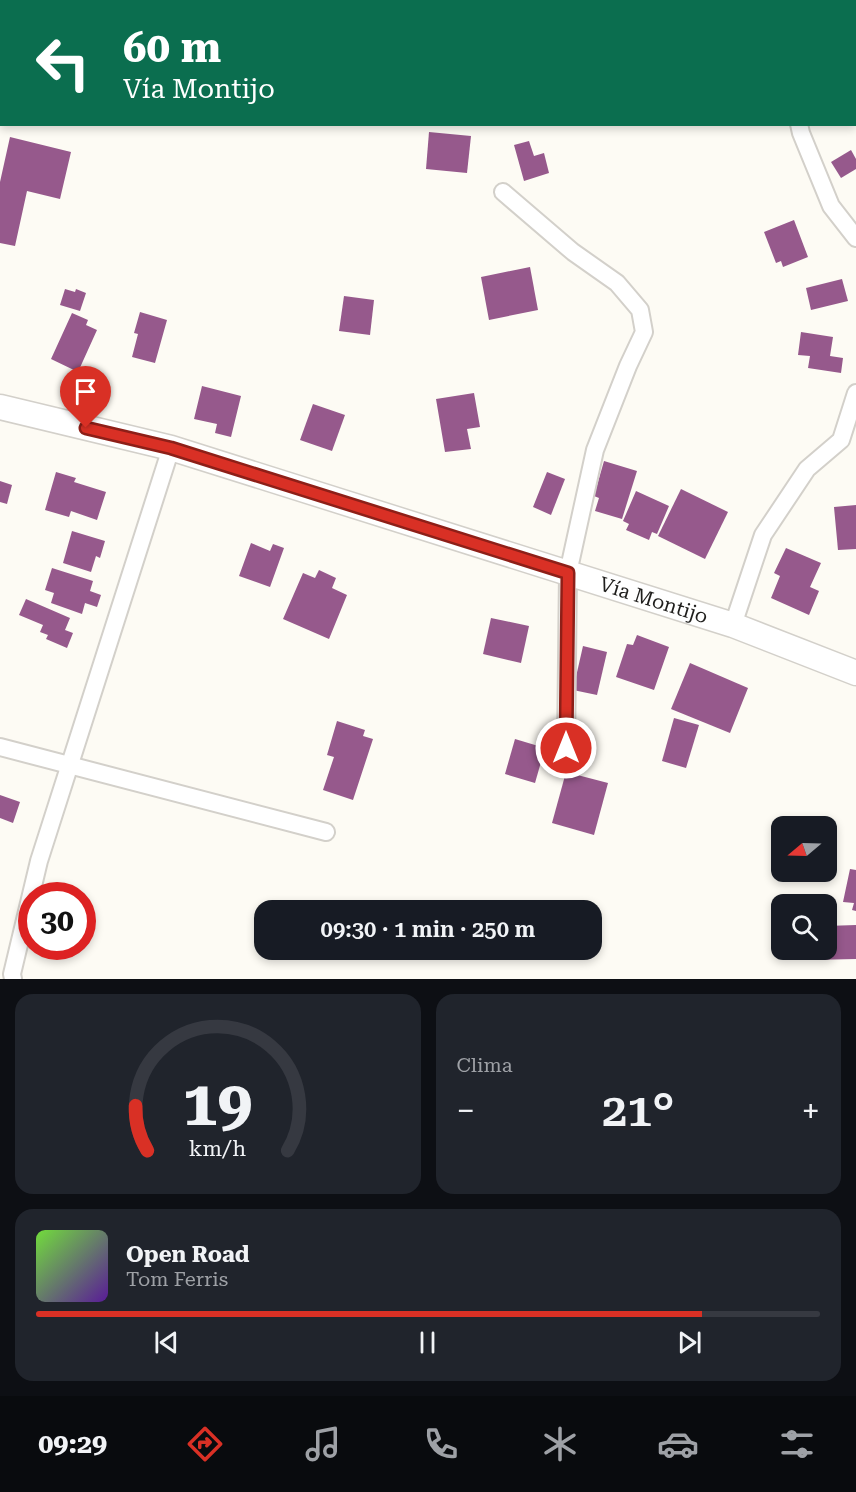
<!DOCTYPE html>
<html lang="es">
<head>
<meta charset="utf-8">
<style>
  body { margin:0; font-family:"Roboto Serif",serif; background:#20242c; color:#f1f3f6; height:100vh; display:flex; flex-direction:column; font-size:22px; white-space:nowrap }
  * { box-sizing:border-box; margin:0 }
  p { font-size:20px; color:#9ea1a6 }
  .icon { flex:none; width:33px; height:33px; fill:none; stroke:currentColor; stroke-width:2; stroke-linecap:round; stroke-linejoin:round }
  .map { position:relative; height:979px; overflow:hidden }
  .sheet { display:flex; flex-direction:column; gap:15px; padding:15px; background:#0d0f14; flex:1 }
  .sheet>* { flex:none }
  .banner { position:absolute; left:0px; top:0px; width:856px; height:126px; box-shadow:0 3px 9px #0003; background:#0b6e4f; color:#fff; overflow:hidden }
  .needle { width:39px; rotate:251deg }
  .controls { position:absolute; left:771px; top:816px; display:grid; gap:12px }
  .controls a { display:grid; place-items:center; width:66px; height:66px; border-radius:12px; background:#171b24; box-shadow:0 3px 9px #0003; font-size:30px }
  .speed { position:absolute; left:18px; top:882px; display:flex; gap:12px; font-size:30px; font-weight:700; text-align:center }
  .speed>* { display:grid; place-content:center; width:78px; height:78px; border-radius:50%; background:#171b24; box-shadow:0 3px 9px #0003; line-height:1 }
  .speed .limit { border:9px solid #d22; background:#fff; color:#111 }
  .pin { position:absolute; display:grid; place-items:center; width:51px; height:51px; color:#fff; margin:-62px -26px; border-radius:50% 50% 50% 0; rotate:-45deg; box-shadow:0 0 6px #0007 }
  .pin .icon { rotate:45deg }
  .me { position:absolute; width:66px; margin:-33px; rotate:0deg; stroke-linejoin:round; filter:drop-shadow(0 0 4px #0008) }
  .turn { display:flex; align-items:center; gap:21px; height:126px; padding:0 24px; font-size:27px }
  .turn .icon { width:78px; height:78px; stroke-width:2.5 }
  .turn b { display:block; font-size:42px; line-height:51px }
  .big { font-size:45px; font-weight:600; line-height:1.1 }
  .sheet .card { flex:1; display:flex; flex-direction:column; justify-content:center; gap:9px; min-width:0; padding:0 21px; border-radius:18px; background:#20242c }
  .sheet .dial { align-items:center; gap:0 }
  .dial svg { height:156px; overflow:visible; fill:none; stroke:#363941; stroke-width:7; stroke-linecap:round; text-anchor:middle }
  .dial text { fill:#f1f3f6; stroke:none }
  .song { display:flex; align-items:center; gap:18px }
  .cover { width:72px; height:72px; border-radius:9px; background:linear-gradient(135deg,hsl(100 70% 55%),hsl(270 70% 35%)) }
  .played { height:6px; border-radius:3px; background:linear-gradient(90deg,#d93025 85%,#363941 85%) }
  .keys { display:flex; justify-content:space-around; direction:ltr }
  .heat { display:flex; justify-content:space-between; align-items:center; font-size:33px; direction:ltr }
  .sheet .tiles { flex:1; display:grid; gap:15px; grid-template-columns:1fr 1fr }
  .card:last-child { grid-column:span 2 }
  .trip { position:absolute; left:254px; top:900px; width:348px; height:60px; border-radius:18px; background:#171b24; box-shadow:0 3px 9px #0003; font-weight:600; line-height:60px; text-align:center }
  .menu { display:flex; height:96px; justify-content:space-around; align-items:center; background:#090b0e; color:#9ea1a6 }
  .menu .icon { width:42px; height:42px }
  .menu .on { color:#d93025 }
  .menu b { font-size:27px; color:#f1f3f6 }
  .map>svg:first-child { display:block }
  .building { fill:#96598c }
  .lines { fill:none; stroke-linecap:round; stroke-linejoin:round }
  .minor-casing { stroke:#d3d0ca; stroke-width:20 }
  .secondary-casing { stroke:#d3d0ca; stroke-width:27 }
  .minor { stroke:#fff; stroke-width:16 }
  .secondary { stroke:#fff; stroke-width:24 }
  .route-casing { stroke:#8d1f18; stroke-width:15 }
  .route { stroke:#d93025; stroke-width:10 }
  .labels { text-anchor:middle; stroke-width:6; stroke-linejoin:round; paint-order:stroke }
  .street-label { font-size:20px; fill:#1f1e1c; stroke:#fdfbf4 }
</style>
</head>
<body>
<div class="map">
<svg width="856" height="979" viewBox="0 0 856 979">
  <rect width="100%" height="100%" fill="#fdfbf4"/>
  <!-- building -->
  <g class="building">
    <path d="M 429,132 L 471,136 L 467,173 L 426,169 Z"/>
    <path d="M 10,137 L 71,152 L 60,199 L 27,191 L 15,246 L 0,243 L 0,182 Z"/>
    <path d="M 529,141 L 534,156 L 544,153 L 549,173 L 524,181 L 514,145 Z"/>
    <path d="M 851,150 L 856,159 L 856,169 L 841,178 L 831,162 Z"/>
    <path d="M 794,220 L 808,257 L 783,267 L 781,261 L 776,263 L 764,232 Z"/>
    <path d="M 530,267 L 538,310 L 489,320 L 481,277 Z"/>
    <path d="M 842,279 L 848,301 L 811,310 L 806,288 Z"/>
    <path d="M 65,289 L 75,292 L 76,289 L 86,293 L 80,311 L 60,305 Z"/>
    <path d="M 344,296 L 374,300 L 370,335 L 339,331 Z"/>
    <path d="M 140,312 L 167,320 L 155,363 L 132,357 L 138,334 L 134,333 Z"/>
    <path d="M 72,313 L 88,320 L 86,325 L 97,330 L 78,372 L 51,359 Z"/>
    <path d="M 801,332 L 833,337 L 830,356 L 843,358 L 841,373 L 808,368 L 810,356 L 798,355 Z"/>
    <path d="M 202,386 L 241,396 L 231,437 L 215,433 L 217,424 L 194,419 Z"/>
    <path d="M 474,393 L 480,427 L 467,429 L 471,449 L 445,452 L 436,399 Z"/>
    <path d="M 313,404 L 345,415 L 332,451 L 300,440 Z"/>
    <path d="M 604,461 L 637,471 L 622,519 L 595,511 L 599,498 L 594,496 Z"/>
    <path d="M 56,472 L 76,478 L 74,482 L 106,492 L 97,520 L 71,511 L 69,517 L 45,510 Z"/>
    <path d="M 547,472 L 565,479 L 551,515 L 533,507 Z"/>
    <path d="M 0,481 L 12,485 L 7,504 L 0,502 Z"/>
    <path d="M 681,489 L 728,512 L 705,559 L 658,536 Z"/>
    <path d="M 636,491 L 669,506 L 657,534 L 652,532 L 649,540 L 626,530 L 629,524 L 623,521 Z"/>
    <path d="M 856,505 L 856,549 L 838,550 L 834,507 Z"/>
    <path d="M 72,531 L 105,541 L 100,558 L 96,556 L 91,572 L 63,563 Z"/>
    <path d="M 251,543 L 270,551 L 273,544 L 284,548 L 270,587 L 239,576 Z"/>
    <path d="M 786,548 L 821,563 L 810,587 L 819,591 L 809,615 L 771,598 L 780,576 L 774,573 Z"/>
    <path d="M 52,568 L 93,581 L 90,591 L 101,595 L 97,607 L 85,603 L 82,614 L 51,603 L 54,593 L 45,590 Z"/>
    <path d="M 319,570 L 336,578 L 332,588 L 347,595 L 329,639 L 283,619 L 303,573 L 315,578 Z"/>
    <path d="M 26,599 L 70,618 L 65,630 L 73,633 L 67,648 L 46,639 L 48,635 L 40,632 L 43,625 L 19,615 Z"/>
    <path d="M 491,618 L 529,626 L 521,663 L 483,654 Z"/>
    <path d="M 637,635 L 669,647 L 654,690 L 616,677 L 627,644 L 633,645 Z"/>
    <path d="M 583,646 L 607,652 L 597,695 L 573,690 Z"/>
    <path d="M 690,663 L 748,688 L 730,733 L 671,709 Z"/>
    <path d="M 674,718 L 699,725 L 686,768 L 662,761 Z"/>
    <path d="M 337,721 L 365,730 L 363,736 L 373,739 L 353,800 L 323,790 L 334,757 L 327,755 Z"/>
    <path d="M 515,739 L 545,748 L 535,783 L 505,774 Z"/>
    <path d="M 566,772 L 608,783 L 594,835 L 552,823 Z"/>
    <path d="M 0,795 L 20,802 L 13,823 L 0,818 Z"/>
    <path d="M 850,869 L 856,870 L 856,911 L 852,910 L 854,903 L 843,902 Z"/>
    <path d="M 856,925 L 856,959 L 811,960 L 811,950 L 826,950 L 826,926 Z"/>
  </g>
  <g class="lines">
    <defs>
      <g id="minor">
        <path d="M 729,0 L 730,2"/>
        <path d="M 799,124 L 801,133 L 831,206 L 856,238"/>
        <path d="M 503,192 L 573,252 L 617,283 L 640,310 L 644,332 L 628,366 L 595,450 L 568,573 L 566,748"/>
        <path d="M 733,625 L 763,535 L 807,469 L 841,440 L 856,393"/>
        <path d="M 0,747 L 326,832"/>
        <path d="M 13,979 L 12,974 L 39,861 L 171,448"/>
      </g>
      <g id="secondary">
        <path id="s1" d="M 0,407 L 171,448 L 733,625 L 856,673"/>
      </g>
    </defs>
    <!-- minor casing -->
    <use href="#minor" class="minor-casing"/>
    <!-- secondary casing -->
    <use href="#secondary" class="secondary-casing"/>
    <!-- minor -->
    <use href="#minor" class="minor"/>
    <!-- secondary -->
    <use href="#secondary" class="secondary"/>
  </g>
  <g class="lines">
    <defs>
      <path id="route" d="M 86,428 L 171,448 L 568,573 L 566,748"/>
    </defs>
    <!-- route casing -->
    <use href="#route" class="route-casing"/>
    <!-- route -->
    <use href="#route" class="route"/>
  </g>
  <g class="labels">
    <!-- street labels -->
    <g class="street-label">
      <text dy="7" stroke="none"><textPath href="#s1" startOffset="682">Vía Montijo</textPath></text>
    </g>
  </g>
</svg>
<div class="controls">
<a><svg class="needle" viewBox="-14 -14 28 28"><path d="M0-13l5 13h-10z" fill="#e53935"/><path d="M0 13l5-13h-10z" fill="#9ea1a6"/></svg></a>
<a><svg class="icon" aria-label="search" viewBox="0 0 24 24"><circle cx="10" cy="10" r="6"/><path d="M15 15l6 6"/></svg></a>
</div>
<div class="speed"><div class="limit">30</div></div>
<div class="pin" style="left:86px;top:428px;background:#d93025"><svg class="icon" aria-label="arrive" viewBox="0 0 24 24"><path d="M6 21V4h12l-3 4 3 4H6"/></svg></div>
<svg class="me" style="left:566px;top:748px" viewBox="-20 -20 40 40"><circle r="17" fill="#d93025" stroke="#fff" stroke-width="3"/><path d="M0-11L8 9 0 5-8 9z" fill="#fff"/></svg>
<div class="trip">09:30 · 1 min · 250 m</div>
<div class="banner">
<div class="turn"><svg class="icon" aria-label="left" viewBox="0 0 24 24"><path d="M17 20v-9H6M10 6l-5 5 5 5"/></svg><div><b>60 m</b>Vía Montijo</div></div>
</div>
</div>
<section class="sheet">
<div class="tiles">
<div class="card dial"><svg viewBox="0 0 100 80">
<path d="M14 69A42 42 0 1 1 86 69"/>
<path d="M14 69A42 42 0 0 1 8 46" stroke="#d93025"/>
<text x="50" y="56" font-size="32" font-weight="700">19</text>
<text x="50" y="72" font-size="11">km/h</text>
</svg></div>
<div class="card"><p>Clima</p>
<div class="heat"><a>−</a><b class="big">21°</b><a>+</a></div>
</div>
<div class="card">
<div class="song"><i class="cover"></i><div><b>Open Road</b><p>Tom Ferris</p></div></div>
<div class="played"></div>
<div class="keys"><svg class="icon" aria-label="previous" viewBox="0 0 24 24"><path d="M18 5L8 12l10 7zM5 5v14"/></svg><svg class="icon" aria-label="pause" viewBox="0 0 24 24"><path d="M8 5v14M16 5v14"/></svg><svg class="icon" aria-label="next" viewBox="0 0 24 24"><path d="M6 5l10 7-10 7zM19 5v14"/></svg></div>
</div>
</div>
</section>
<nav class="menu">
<b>09:29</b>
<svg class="icon on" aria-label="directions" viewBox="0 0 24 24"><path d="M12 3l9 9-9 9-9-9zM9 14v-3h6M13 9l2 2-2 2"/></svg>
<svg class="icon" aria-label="music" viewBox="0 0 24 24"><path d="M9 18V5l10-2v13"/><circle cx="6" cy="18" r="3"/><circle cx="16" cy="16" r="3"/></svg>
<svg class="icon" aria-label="phone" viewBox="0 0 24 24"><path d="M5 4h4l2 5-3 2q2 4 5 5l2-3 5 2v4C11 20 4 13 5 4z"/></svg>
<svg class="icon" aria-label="climate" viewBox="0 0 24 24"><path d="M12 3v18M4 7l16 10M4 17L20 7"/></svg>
<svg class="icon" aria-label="car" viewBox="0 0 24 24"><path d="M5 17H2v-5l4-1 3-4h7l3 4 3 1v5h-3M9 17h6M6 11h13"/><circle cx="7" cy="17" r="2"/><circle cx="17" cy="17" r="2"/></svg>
<svg class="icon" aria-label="filters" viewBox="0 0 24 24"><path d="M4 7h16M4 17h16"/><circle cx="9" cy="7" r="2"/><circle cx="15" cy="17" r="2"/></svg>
</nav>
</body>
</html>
